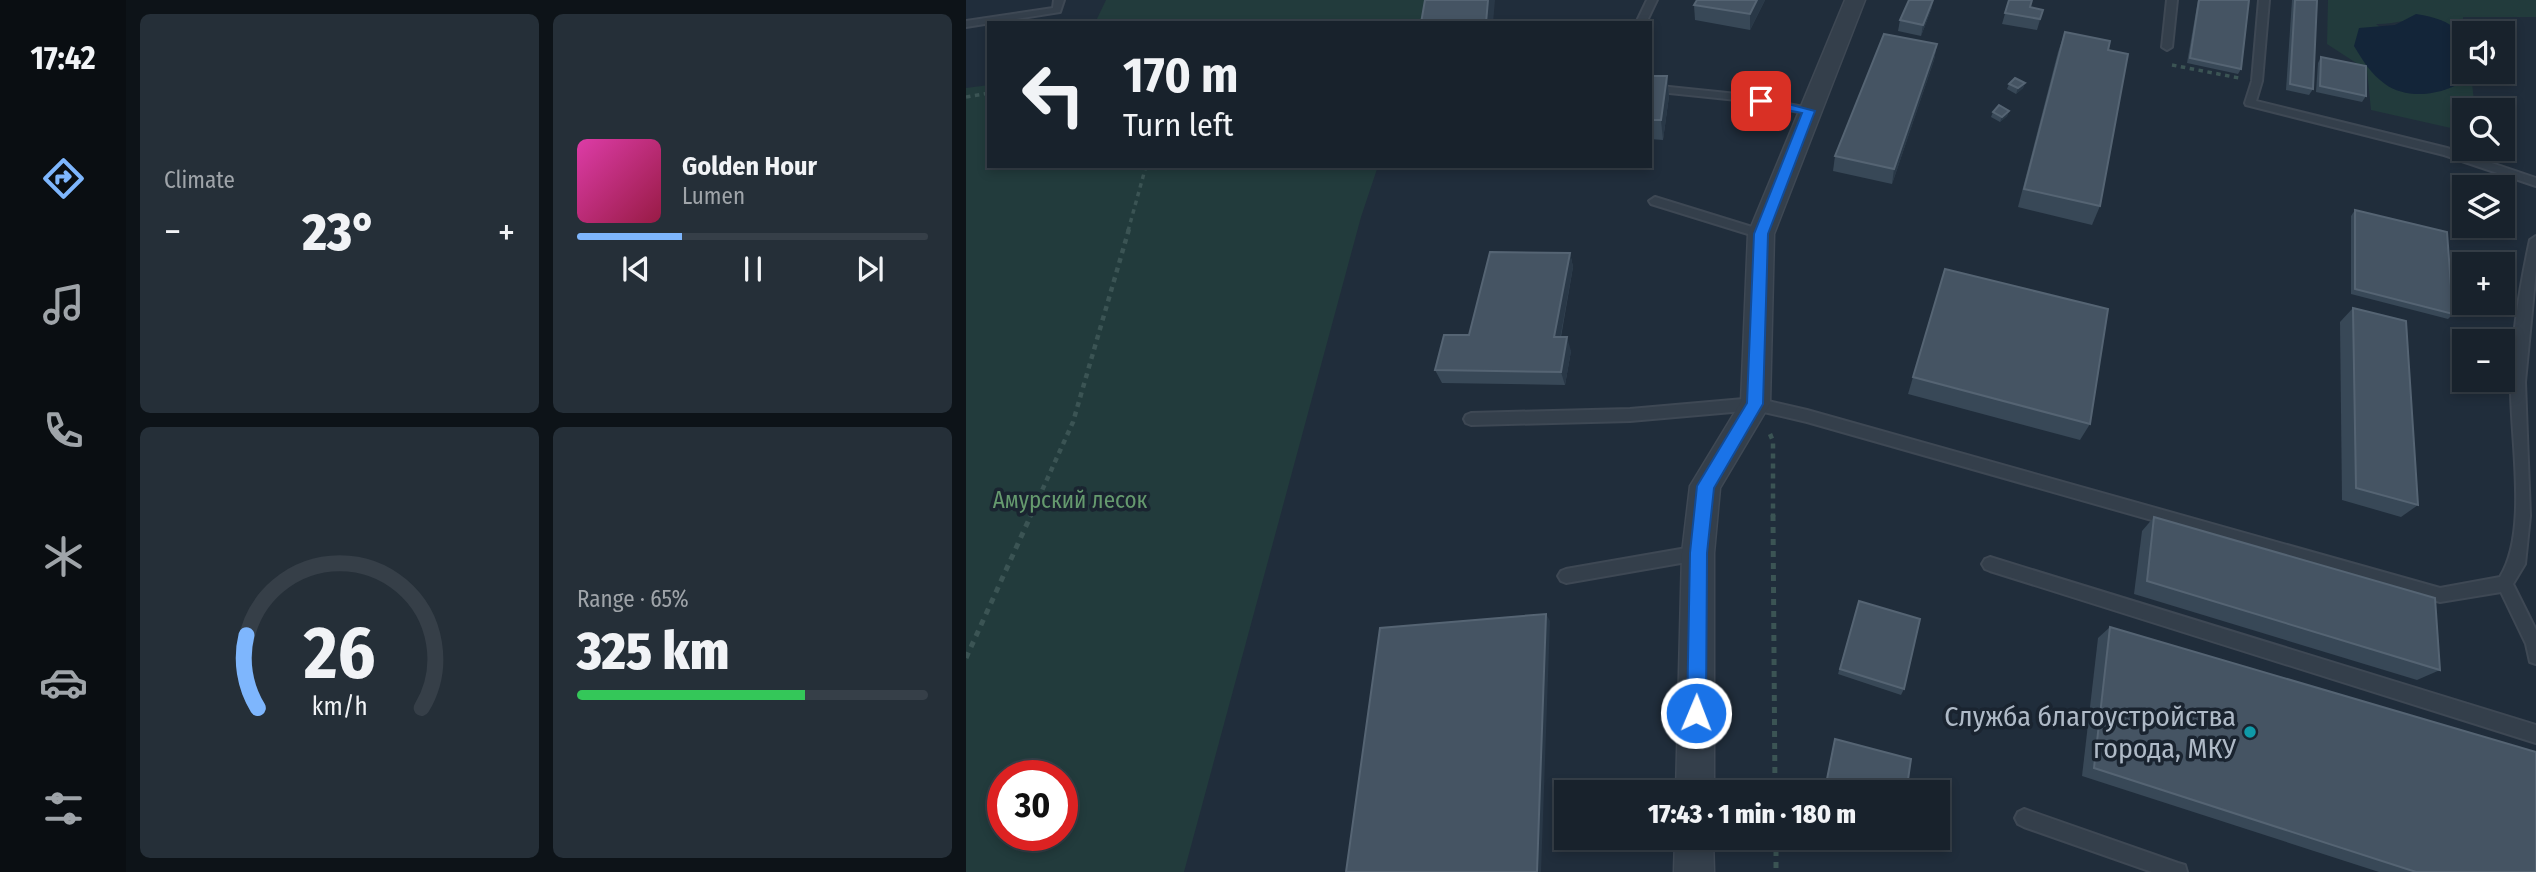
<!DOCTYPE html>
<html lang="en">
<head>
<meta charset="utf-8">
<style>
  body { margin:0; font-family:"Fira Sans Condensed",sans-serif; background:#252f38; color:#f1f3f6; height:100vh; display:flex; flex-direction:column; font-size:26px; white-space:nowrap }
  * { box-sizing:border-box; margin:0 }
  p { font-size:23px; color:#9fa4a9 }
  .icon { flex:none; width:38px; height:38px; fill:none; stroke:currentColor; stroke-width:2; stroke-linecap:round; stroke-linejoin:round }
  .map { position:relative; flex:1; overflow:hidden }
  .side { display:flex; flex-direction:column; gap:14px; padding:14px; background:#0d1318; width:840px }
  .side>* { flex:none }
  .guide { position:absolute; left:21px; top:21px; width:665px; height:147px; border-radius:0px; box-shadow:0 4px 10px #0003,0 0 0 2px #363f48; background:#18222c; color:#f1f3f6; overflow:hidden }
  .buttons { position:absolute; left:1486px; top:21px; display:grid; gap:14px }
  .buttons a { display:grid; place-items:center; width:63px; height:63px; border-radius:0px; background:#18222c; box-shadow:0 4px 10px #0003,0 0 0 2px #363f48; font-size:35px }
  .speed { position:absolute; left:21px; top:760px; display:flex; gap:14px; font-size:35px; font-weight:700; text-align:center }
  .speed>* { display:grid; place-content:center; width:91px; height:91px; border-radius:50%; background:#18222c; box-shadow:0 4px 10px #0003,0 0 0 2px #363f48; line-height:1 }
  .speed .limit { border:10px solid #d22; background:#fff; color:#111 }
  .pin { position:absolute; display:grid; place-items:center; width:60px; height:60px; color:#fff; margin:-30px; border-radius:14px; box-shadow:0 4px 10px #0006 }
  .me { position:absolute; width:77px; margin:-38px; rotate:1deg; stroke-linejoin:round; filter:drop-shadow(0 0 5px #0008) }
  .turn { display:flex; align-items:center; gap:24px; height:147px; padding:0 21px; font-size:32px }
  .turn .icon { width:91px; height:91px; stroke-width:2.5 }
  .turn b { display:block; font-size:49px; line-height:60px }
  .big { font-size:52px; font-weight:800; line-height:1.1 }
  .side .tile { flex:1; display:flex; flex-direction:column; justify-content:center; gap:10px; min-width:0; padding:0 24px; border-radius:10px; background:#252f38 }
  .side .dial { align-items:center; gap:0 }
  .dial svg { height:182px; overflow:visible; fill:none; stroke:#363f48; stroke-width:7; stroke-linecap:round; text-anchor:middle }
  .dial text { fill:#f1f3f6; stroke:none }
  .song { display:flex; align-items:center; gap:21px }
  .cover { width:84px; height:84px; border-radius:10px; background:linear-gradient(135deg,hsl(320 70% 55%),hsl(340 70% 35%)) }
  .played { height:7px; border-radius:4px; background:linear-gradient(90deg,#7eb6fd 30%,#363f48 30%) }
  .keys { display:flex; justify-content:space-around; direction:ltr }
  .heat { display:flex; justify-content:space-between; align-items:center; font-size:38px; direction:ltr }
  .charge { height:10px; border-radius:5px; background:linear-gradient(90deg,#34c759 65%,#363f48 0) }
  .side .tiles { flex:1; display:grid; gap:14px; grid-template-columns:repeat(2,1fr) }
  .trip { position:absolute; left:588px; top:780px; width:396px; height:70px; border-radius:0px; background:#18222c; box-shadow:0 4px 10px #0003,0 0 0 2px #363f48; font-weight:800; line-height:70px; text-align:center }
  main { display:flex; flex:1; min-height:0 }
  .tab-bar { display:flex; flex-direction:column; width:126px; justify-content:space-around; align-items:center; background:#0a0e12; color:#9fa4a9 }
  .tab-bar .icon { width:49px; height:49px }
  .tab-bar .active { color:#7eb6fd }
  .tab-bar b { font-size:32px; color:#f1f3f6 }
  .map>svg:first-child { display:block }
  .green { fill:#223b3c; fill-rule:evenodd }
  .water { fill:#132539 }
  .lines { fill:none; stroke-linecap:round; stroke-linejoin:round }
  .lane-casing { stroke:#3e4854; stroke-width:4 }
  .street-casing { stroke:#3e4854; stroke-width:3 }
  .path-far2 { stroke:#3b5454; stroke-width:3.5; stroke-dasharray:4.5 4.5; stroke-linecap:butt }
  .path-far1 { stroke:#3b5454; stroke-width:4.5; stroke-dasharray:5 5; stroke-linecap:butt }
  .path { stroke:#3b5454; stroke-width:5; stroke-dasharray:6 6; stroke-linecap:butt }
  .lane { fill:#343f4b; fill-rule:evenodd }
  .street { fill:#343f4b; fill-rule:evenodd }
  .wall { fill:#384857 }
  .shaded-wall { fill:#293847 }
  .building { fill:#455463; stroke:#556473; stroke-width:2 }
  .route { fill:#1a73e8; stroke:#114b97; stroke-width:2 }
  .culture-dot { fill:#0f9aa8; stroke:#1a2430; stroke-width:2.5 }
  .labels { text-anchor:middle; stroke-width:7; stroke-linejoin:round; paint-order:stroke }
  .park-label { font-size:23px; fill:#659a6e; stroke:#1a2430 }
  .near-poi-label { font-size:28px; fill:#afbac7; stroke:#1a2430; text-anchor:end }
</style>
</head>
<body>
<main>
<nav class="tab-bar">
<b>17:42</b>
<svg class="icon active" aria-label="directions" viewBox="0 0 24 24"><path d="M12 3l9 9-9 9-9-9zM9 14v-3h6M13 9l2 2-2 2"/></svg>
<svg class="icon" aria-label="music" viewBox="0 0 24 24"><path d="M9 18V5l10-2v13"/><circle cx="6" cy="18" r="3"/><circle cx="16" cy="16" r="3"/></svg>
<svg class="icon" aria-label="phone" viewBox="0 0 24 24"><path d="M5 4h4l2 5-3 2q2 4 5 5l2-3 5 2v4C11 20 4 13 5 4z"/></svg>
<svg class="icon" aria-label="climate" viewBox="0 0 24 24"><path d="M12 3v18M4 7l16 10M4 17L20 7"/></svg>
<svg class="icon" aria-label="car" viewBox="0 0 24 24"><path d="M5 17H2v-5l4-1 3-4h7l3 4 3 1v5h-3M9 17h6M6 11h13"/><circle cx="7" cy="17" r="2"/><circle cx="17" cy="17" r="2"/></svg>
<svg class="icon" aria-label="filters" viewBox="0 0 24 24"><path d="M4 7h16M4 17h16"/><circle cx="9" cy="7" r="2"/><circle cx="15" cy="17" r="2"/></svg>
</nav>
<section class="side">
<div class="tiles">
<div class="tile"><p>Climate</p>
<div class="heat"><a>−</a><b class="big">23°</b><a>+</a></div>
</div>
<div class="tile">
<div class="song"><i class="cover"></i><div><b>Golden Hour</b><p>Lumen</p></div></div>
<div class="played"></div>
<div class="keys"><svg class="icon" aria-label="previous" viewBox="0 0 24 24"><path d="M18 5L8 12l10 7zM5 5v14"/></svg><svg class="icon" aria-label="pause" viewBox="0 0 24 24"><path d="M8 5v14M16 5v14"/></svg><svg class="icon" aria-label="next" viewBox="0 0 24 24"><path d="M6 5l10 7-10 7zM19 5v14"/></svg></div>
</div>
<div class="tile dial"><svg viewBox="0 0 100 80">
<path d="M14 69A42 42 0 1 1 86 69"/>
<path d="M14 69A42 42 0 0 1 9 37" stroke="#7eb6fd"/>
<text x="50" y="56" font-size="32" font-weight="700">26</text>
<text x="50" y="72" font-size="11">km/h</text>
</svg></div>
<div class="tile"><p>Range · 65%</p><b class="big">325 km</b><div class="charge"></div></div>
</div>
</section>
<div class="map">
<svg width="1570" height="872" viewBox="0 0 1570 872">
  <rect width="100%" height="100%" fill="#202d3b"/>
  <!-- green -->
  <g class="green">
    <path d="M 140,0 L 463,0 L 460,23 L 129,23 Z"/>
    <path d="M 1362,0 L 1570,0 L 1570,17 L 1497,17 L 1498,46 C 1475,0 1447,25 1410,24 L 1494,85 L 1505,74 L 1509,110 L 1498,110 L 1498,131 L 1405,110 L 1401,70 L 1361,44 Z"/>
    <path d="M 23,85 L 23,166 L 412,166 L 395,217 L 218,872 L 0,872 L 0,88 ZM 37,775 L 96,775 L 96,835 L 37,835 Z"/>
  </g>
  <!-- water -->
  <path class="water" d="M 1450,14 C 1492,21 1498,31 1498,72 L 1505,74 C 1487,94 1443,102 1419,84 C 1405,74 1397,61 1388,46 L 1393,28 L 1429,25 Z"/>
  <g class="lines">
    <defs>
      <g id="lane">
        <path d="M 88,0 L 98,0 L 94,12 L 0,27 L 0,21 L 87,8 Z"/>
        <path d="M 681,0 L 691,0 L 680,23 L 670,23 Z"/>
        <path d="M 1201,0 L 1211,0 L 1206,47 L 1201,50 L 1196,47 Z"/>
        <path d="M 1293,0 L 1303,0 L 1296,81 L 1290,101 L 1481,148 L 1570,178 L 1570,186 L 1478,155 L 1280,105 L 1279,103 L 1286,81 Z"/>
        <path d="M 684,85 L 771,94 L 843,108 L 848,111 L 843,114 L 771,100 L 684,91 Z"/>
        <path d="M 689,197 L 799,231 L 801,234 L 795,238 L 685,204 L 683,201 Z"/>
        <path d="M 1570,236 L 1570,269 L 1559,382 L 1564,516 L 1559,564 L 1547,584 L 1570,630 L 1570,664 L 1564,662 L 1560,644 L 1535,592 L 1474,602 L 841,422 L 789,410 L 664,421 L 505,425 L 500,423 L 498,419 L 500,415 L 505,413 L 664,409 L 789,398 L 841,410 L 1474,588 L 1534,577 C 1563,531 1544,438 1545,383 C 1546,335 1554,286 1564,240 Z"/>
        <path d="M 732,546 L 737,548 L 740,553 L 737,558 L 732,560 L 600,583 L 595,581 L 592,576 L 595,571 L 600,569 Z"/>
        <path d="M 1024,557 L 1570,725 L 1570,743 L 1024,571 L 1019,569 L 1016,564 L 1019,559 Z"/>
        <path d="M 1058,809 L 1212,863 L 1219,865 L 1221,872 L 1186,872 L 1058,827 L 1052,824 L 1049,818 L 1052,812 Z"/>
      </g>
      <g id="street">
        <path d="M 879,0 L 899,0 L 808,234 L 804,404 L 754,488 L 748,553 L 748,793 L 710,793 L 716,553 L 724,486 L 775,402 L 782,234 Z"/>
        <path d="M 709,838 L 747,838 L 748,872 L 708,872 Z"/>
      </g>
    </defs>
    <!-- lane casing -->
    <use href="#lane" class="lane-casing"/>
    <!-- street casing -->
    <use href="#street" class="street-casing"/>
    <!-- path-far2 -->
    <g class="path-far2">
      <path d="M 1206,65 L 1273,78"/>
      <path d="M 0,97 L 23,93"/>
      <path d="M 162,231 L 180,166"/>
    </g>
    <!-- path-far1 -->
    <g class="path-far1">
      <path d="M 804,434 L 807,441 L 807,517"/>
      <path d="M 64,517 L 107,422 L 163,229"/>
    </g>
    <!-- path -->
    <g class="path">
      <path d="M 807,515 L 809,793"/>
      <path d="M 0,658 L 65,515"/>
      <path d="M 810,838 L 810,872"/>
    </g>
    <!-- lane -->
    <use href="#lane" class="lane"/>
    <!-- street -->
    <use href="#street" class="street"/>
  </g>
  <!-- wall -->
  <g class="wall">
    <path d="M 731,0 L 799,0 L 784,30 L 729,20 L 728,5 Z"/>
    <path d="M 1043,0 L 1064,7 L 1077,10 L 1071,30 L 1036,24 Z"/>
    <path d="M 1232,0 L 1283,0 L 1275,69 L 1272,74 L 1221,63 Z"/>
    <path d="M 1326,0 L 1351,0 L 1347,89 L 1343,95 L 1320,90 Z"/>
    <path d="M 966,7 L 955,36 L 932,31 L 934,20 Z"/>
    <path d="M 1099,32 L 1142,50 L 1134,206 L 1126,225 L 1052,207 L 1092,52 Z"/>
    <path d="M 971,44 L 968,60 L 926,184 L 867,171 L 869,156 Z"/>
    <path d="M 1355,57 L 1400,96 L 1396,102 L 1350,92 L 1352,63 Z"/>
    <path d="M 684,76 L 701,76 L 703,96 L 697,140 L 684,139 Z"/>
    <path d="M 1059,83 L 1057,88 L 1050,94 L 1041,89 L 1043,84 Z"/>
    <path d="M 1043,111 L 1041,116 L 1034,122 L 1025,117 L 1027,112 Z"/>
    <path d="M 1389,210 L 1487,314 L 1482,319 L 1385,294 L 1385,216 Z"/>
    <path d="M 604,253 L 607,267 L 595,337 L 605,351 L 599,385 L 476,383 L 469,370 L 503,335 Z"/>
    <path d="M 1387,308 L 1452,505 L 1435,517 L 1376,500 L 1374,322 Z"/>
    <path d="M 947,377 L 1124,424 L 1114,440 L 942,394 Z"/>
    <path d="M 1188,517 L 1474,670 L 1451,680 L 1168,594 L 1176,531 Z"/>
    <path d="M 893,601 L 938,689 L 935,695 L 872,674 Z"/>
    <path d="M 1144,627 L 1570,872 L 1413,872 L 1116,776 L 1132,638 Z"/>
    <path d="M 869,739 L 940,793 L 898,793 L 860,783 Z"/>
  </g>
  <!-- shaded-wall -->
  <g class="shaded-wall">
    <path d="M 522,0 L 529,0 L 527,23 L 520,23 Z"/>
    <path d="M 791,0 L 799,0 L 784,30 L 784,14 Z"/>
    <path d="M 967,0 L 966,7 L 955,36 L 957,25 Z"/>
    <path d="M 971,44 L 968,60 L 926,184 L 928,169 Z"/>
    <path d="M 701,76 L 703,96 L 697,140 L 695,120 Z"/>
    <path d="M 1059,83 L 1057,88 L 1050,94 L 1052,88 Z"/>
    <path d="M 1043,111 L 1041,116 L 1034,122 L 1036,117 Z"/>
    <path d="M 604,253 L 607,267 L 592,350 L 588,337 Z"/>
    <path d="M 601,337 L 605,351 L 599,385 L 595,372 Z"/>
    <path d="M 580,614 L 584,621 L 575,872 L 571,872 Z"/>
  </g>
  <!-- building -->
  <g class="building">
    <path d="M 459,0 L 522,0 L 520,23 L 455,23 Z"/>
    <path d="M 731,0 L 791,0 L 784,14 L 728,5 Z"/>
    <path d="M 943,0 L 967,0 L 957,25 L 934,20 Z"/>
    <path d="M 1043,0 L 1066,0 L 1064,7 L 1077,10 L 1074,19 L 1039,13 Z"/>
    <path d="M 1233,0 L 1283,0 L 1275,69 L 1224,58 Z"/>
    <path d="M 1329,0 L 1351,0 L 1347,89 L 1324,84 Z"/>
    <path d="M 1099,32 L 1144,41 L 1142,50 L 1162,54 L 1134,206 L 1058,189 Z"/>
    <path d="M 918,34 L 971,44 L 928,169 L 869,156 Z"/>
    <path d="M 1355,57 L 1400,66 L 1400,96 L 1354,86 Z"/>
    <path d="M 684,76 L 701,76 L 695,120 L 684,120 Z"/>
    <path d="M 1049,78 L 1059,83 L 1052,88 L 1043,84 Z"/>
    <path d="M 1033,105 L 1043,111 L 1036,117 L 1027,112 Z"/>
    <path d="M 1389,210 L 1481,232 L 1487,314 L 1389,289 Z"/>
    <path d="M 524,252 L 604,253 L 588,337 L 601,337 L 595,372 L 469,370 L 478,335 L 503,335 Z"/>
    <path d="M 979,269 L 1142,309 L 1124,424 L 947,377 Z"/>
    <path d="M 1387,308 L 1440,321 L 1452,505 L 1390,488 Z"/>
    <path d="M 1188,517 L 1469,598 L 1474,670 L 1181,581 Z"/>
    <path d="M 893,601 L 954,619 L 938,689 L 874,669 Z"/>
    <path d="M 580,614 L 571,872 L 380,872 L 414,628 Z"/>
    <path d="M 1144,627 L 1570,752 L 1570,872 L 1450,872 L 1128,768 Z"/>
    <path d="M 869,739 L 945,759 L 940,793 L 914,793 L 861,779 Z"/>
  </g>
  <!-- route -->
  <path class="route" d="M 795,97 L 849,111 L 802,234 L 797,404 L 748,488 L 741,553 L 740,713 L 737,720 L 730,723 L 723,720 L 721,713 L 724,553 L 731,486 L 781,403 L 788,234 L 836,113 L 791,104 L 791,99 Z"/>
  <!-- markers -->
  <circle class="culture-dot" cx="1284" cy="732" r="7"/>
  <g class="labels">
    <!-- park labels -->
    <g class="park-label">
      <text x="104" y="508">Амурский лесок</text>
    </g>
    <!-- near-poi labels -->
    <g class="near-poi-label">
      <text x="1270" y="726">Служба благоустройства<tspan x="1270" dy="32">города, МКУ</tspan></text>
    </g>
  </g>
</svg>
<div class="buttons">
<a><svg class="icon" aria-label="sound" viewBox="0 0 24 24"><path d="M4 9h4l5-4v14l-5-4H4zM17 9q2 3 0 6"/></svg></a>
<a><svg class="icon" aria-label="search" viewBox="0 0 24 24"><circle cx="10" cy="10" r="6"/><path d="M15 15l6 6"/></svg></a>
<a><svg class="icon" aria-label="layers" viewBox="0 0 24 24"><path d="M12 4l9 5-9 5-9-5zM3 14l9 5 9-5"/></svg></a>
<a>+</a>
<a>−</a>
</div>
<div class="speed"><div class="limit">30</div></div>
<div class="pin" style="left:795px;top:101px;background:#d93025"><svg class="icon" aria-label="arrive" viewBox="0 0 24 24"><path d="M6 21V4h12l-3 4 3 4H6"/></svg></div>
<svg class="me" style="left:730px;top:713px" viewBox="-20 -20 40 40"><circle r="17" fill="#1a73e8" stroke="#fff" stroke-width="3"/><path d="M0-11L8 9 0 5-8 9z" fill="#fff"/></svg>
<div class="trip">17:43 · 1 min · 180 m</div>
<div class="guide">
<div class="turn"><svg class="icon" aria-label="left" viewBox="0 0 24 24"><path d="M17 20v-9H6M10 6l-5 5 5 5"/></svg><div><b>170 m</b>Turn left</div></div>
</div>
</div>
</main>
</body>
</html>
